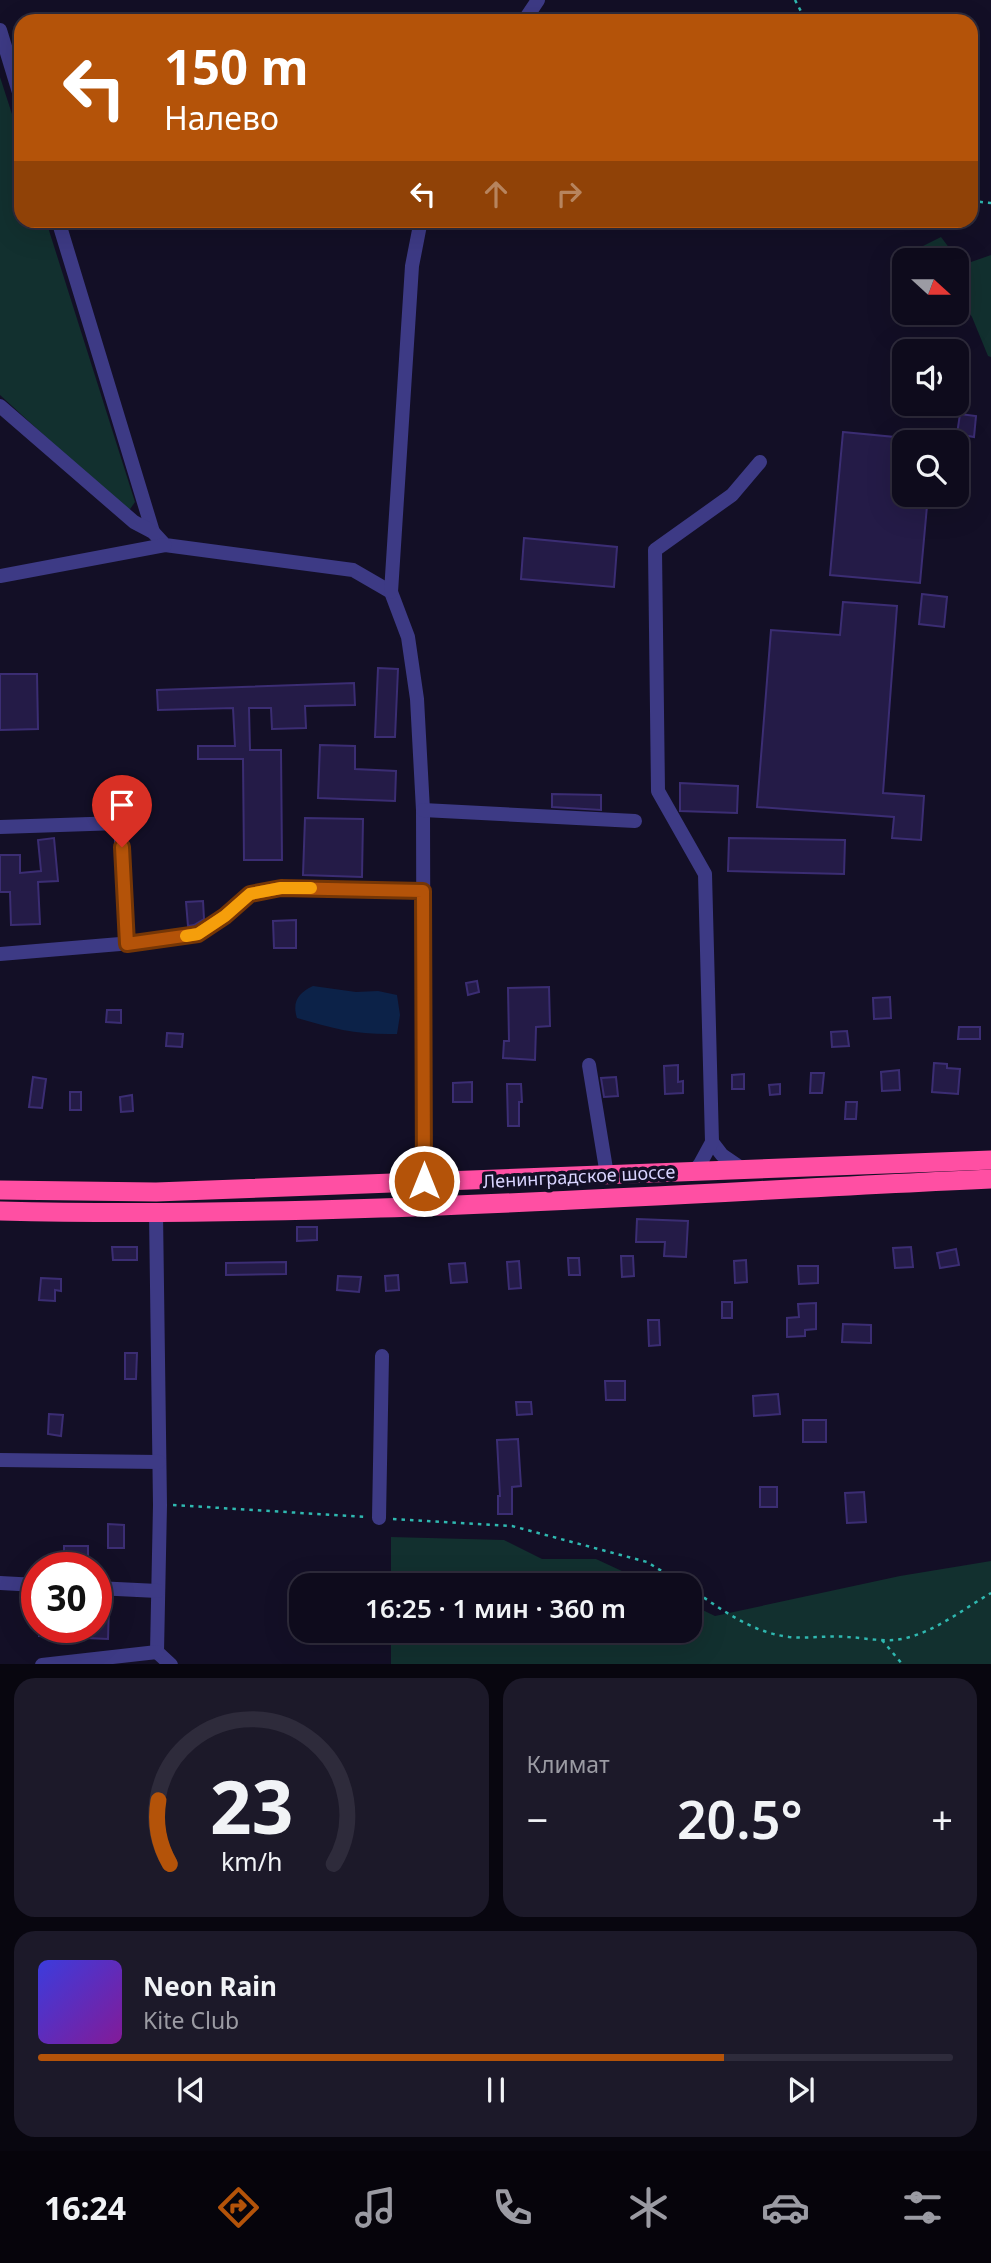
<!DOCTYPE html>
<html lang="ru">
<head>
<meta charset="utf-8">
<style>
  body { margin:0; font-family:"Noto Sans",sans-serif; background:#1c1929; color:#f1f3f6; height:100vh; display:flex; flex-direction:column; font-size:26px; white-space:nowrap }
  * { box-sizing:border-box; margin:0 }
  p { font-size:23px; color:#9b9ba3 }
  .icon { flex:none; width:38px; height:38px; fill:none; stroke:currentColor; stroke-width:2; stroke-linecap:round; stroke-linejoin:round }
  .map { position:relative; height:1664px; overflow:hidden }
  .side { display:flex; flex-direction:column; gap:14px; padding:14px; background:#08060f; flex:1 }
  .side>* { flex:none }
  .top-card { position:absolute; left:14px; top:14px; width:964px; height:214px; border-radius:21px; box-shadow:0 7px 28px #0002,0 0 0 2px #2e2b3b; background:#b45309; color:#fff; overflow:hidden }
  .needle { width:46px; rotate:111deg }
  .fabs { position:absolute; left:892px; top:248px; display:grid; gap:14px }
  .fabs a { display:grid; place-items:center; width:77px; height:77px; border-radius:14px; background:#0e0b1c; box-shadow:0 7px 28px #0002,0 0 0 2px #2e2b3b; font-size:35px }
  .speed { position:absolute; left:21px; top:1552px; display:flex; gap:14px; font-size:35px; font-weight:700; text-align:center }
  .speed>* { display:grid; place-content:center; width:91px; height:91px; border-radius:50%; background:#0e0b1c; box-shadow:0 7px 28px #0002,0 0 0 2px #2e2b3b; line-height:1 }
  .speed .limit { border:10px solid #d22; background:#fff; color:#111 }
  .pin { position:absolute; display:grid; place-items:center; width:60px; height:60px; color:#fff; margin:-72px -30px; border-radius:50% 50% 50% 0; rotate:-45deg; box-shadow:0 0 7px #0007 }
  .pin .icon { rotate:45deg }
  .me { position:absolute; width:77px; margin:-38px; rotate:0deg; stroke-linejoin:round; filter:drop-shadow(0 0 5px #0008) }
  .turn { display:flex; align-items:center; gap:24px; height:147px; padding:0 35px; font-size:32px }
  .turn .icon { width:91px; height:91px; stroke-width:2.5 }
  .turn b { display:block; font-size:49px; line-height:60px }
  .lanes { display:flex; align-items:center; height:66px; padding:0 35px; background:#0003; justify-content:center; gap:35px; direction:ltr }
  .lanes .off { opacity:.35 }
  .big { font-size:52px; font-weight:600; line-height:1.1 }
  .side .card { flex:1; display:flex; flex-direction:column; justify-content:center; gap:10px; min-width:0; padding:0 24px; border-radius:21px; background:#1c1929 }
  .side .dial { align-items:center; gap:0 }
  .dial svg { height:182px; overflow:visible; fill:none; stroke:#2e2b3b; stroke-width:7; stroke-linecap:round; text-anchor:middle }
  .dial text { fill:#f1f3f6; stroke:none }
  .song { display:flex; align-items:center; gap:21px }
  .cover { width:84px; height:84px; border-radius:10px; background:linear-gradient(135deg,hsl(240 70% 55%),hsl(290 70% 35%)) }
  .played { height:7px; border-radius:4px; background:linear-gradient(90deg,#b45309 75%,#2e2b3b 75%) }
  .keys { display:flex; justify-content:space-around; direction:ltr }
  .heat { display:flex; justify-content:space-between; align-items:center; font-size:38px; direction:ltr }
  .side .tiles { flex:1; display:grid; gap:14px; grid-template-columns:1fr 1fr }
  .card:last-child { grid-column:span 2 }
  .trip { position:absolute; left:289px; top:1573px; width:413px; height:70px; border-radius:21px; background:#0e0b1c; box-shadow:0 7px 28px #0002,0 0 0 2px #2e2b3b; font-weight:600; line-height:70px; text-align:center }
  .tabs { display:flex; height:112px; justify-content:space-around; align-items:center; background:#06040b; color:#9b9ba3 }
  .tabs .icon { width:49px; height:49px }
  .tabs .active { color:#b45309 }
  .tabs b { font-size:32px; color:#f1f3f6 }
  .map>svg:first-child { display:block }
  .green { fill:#12302f }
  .water { fill:#0c2248 }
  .building { fill:#241b47; stroke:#3b2d73; stroke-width:2 }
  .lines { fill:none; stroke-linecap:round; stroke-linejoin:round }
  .path { stroke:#2fb8b0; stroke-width:2.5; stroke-dasharray:3.5 5; stroke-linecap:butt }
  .minor { stroke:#3d3a85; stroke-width:14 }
  .highway { stroke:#ff4fa3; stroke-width:19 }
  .route-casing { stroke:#753606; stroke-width:18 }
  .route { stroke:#b45309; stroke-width:12 }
  .slow { stroke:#f59e0b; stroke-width:12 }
  .labels { text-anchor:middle; stroke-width:7; stroke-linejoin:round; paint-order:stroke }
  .street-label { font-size:18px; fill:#d9d4ff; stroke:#130f26 }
</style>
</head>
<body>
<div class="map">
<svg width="991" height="1665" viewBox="0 0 991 1665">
  <rect width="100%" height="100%" fill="#130f26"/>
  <!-- green -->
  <g class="green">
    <path d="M 0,77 L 21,142 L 21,220 L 46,221 L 135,502 L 128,512 L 0,395 Z"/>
    <path d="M 941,237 L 953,253 L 971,262 L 991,255 L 991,357 L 988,356 L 972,317 L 957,293 L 957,261 L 936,261 L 923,246 Z"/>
    <path d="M 391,1537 L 504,1540 L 542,1559 L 596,1559 L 652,1585 L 391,1585 Z"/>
    <path d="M 991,1561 L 991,1664 L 391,1664 L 391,1631 L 690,1631 L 690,1604 L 715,1616 L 900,1576 Z"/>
  </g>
  <!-- water -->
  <path class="water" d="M 313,986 L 356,992 L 378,991 L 397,995 L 400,1015 L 397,1034 C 358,1035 334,1029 297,1018 C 292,1002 298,993 313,986 Z"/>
  <!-- building -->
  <g class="building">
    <path d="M 960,414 L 976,416 L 974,437 L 957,434 Z"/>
    <path d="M 843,432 L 905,438 L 905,495 L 928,495 L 920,583 L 830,575 Z"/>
    <path d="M 524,538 L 617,547 L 614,587 L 521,579 Z"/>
    <path d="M 922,594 L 947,597 L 944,627 L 919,624 Z"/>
    <path d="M 843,602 L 897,606 L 883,793 L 924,796 L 921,840 L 892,838 L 894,817 L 757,807 L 771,630 L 840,635 Z"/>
    <path d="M 378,668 L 398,669 L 395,737 L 375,737 Z"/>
    <path d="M 0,674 L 37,674 L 38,729 L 0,730 Z"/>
    <path d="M 354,683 L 355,705 L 305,706 L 306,728 L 272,729 L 271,708 L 249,708 L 250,750 L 281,750 L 282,860 L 244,860 L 243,759 L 198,759 L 198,746 L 235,746 L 233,708 L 158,710 L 157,690 Z"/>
    <path d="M 320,745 L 355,746 L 355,769 L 396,771 L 395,801 L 318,798 Z"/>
    <path d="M 680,783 L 738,786 L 737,813 L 680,811 Z"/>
    <path d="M 552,794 L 601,795 L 601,810 L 552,807 Z"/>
    <path d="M 305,818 L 363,819 L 362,877 L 303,875 Z"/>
    <path d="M 54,838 L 58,881 L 38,882 L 40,924 L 11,925 L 10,892 L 0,892 L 0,855 L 20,855 L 20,873 L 41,871 L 38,840 Z"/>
    <path d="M 729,838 L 845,840 L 844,874 L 728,871 Z"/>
    <path d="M 203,901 L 204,919 L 194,925 L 188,926 L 186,902 Z"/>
    <path d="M 296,920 L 296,948 L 274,948 L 273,921 Z"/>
    <path d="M 477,981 L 479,992 L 468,995 L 466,983 Z"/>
    <path d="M 549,987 L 550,1026 L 536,1027 L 535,1060 L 503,1058 L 504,1041 L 509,1041 L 508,988 Z"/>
    <path d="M 890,997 L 891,1018 L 874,1019 L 873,998 Z"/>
    <path d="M 107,1010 L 121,1010 L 121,1023 L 106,1022 Z"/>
    <path d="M 959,1027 L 980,1027 L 980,1039 L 958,1039 Z"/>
    <path d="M 847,1031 L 849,1046 L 832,1047 L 831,1032 Z"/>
    <path d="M 167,1033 L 183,1034 L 182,1047 L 166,1046 Z"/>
    <path d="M 934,1063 L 947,1064 L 947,1068 L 960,1069 L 958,1094 L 932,1092 Z"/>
    <path d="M 678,1065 L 678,1082 L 683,1081 L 683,1093 L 665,1094 L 664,1066 Z"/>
    <path d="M 899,1070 L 900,1090 L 882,1091 L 881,1072 Z"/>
    <path d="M 811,1073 L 824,1073 L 822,1093 L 810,1093 Z"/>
    <path d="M 744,1074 L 744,1089 L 732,1089 L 732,1075 Z"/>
    <path d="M 33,1077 L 46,1079 L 42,1108 L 29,1107 Z"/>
    <path d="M 616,1077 L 618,1096 L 604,1097 L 601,1078 Z"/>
    <path d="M 472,1082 L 472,1102 L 453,1102 L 453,1083 Z"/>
    <path d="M 507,1084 L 521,1084 L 522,1102 L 519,1102 L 519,1126 L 508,1126 Z"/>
    <path d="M 780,1084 L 780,1094 L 770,1095 L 769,1085 Z"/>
    <rect x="70" y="1092" width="11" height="18"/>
    <path d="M 132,1095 L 133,1111 L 121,1112 L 120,1097 Z"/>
    <path d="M 846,1102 L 857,1102 L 856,1119 L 845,1119 Z"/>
    <path d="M 637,1219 L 688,1221 L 686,1257 L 664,1256 L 665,1242 L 636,1242 Z"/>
    <path d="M 297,1227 L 317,1227 L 317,1240 L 297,1241 Z"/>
    <path d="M 112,1247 L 137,1247 L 137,1260 L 113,1260 Z"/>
    <path d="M 911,1247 L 913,1267 L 895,1268 L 893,1248 Z"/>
    <path d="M 956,1249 L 959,1265 L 940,1268 L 937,1253 Z"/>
    <path d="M 621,1256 L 633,1256 L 634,1276 L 622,1277 Z"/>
    <path d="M 568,1258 L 579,1258 L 580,1275 L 569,1275 Z"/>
    <path d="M 746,1260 L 747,1282 L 735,1283 L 734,1261 Z"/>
    <path d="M 519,1261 L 521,1288 L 509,1289 L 507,1262 Z"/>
    <path d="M 286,1262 L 286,1274 L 226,1275 L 226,1263 Z"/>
    <path d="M 465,1263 L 467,1282 L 451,1283 L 449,1264 Z"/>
    <path d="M 798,1266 L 818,1266 L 818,1283 L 799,1284 Z"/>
    <path d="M 398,1275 L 399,1290 L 386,1291 L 385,1276 Z"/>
    <path d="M 338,1276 L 361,1277 L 359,1292 L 337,1290 Z"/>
    <path d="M 41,1278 L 61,1279 L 61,1291 L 55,1290 L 55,1301 L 39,1300 Z"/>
    <rect x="722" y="1302" width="10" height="16"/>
    <path d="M 816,1303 L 816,1329 L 805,1330 L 805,1336 L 787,1337 L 787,1318 L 799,1317 L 798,1304 Z"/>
    <path d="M 648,1320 L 659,1320 L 660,1345 L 649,1346 Z"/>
    <path d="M 843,1324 L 871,1325 L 871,1343 L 842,1342 Z"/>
    <path d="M 125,1353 L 137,1353 L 136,1379 L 125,1379 Z"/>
    <path d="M 605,1381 L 625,1381 L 625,1400 L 606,1400 Z"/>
    <path d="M 778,1394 L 780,1414 L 754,1416 L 753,1396 Z"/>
    <path d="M 516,1402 L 531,1402 L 532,1414 L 517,1415 Z"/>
    <path d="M 49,1414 L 63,1415 L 61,1436 L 48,1434 Z"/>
    <rect x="803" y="1420" width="23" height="22"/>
    <path d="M 518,1439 L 521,1486 L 512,1487 L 512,1514 L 498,1514 L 498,1496 L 500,1496 L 497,1440 Z"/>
    <rect x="760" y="1487" width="17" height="20"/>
    <path d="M 864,1492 L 866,1522 L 847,1523 L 845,1493 Z"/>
    <path d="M 108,1524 L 124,1525 L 124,1548 L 108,1548 Z"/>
    <rect x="64" y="1546" width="24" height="21"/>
    <path d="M 96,1604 L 109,1605 L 108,1639 L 39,1636 L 39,1628 L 96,1628 Z"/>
  </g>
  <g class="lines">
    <!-- path -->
    <g class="path">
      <path d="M 795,0 L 806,21"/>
      <path d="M 971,201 L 991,203"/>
      <path d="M 173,1505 L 366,1517"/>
      <path d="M 393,1519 L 512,1526 L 647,1562 L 686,1586"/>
      <path d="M 690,1588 C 721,1609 750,1632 789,1637 C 808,1639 828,1635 848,1637 C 866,1638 888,1643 906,1638 C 936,1631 965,1608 991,1593"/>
      <path d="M 882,1640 L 903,1665"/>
    </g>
    <!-- minor -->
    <g class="minor">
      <path d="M 524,21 L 538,0"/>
      <path d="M 0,30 L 21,99"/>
      <path d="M 58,220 L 153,532"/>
      <path d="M 0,406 L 134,522 L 153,532 L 165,545 L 353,570 L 391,592 L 408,637 L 417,699 L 423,810 L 424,1181"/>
      <path d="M 0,576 L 165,545"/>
      <path d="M 391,592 L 412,266 L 421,220"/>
      <path d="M 423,810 L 635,821"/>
      <path d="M 0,827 L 120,823 L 127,944"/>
      <path d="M 0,954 L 144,942 L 198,934 L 225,916 L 250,894 L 281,888 L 423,891"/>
      <path d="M 589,1065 L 607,1175"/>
      <path d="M 712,1142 L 722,1155 L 744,1170"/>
      <path d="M 693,1172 L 700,1164 L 712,1142 L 705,874 L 658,791 L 655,550 L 732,495 L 760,462"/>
      <path d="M 156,1213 L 160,1505 L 157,1652 L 171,1665"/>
      <path d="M 0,1460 L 159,1462"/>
      <path d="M 379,1518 L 382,1356"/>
      <path d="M 0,1583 L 37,1585"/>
      <path d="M 96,1588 L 158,1591"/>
      <path d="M 42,1665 L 157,1652"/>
    </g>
    <!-- highway -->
    <g class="highway">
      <path d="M 0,1190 L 156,1192 L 991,1160"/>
      <path d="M 0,1211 C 330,1219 661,1194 991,1179"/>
    </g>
  </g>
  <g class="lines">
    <defs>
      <path id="route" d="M 122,847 L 127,944 L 198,934 L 225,916 L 250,894 L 281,888 L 423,891 L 424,1181"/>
    </defs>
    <!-- route casing -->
    <use href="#route" class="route-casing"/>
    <!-- route -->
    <use href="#route" class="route"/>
    <!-- slow -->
    <path class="slow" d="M 186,936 L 198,934 L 225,916 L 250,894 L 281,888 L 311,888"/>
  </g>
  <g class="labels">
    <!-- street labels -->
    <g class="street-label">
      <text transform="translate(579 1177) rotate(-3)" y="6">Ленинградское шоссе</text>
    </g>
  </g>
</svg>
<div class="fabs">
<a><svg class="needle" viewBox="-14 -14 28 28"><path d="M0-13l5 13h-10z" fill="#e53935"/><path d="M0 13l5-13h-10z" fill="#9b9ba3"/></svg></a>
<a><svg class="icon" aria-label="sound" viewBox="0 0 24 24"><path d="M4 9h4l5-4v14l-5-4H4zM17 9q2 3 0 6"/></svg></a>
<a><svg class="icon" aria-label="search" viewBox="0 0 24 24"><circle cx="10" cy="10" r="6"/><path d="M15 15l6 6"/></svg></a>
</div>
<div class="speed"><div class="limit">30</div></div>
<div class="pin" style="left:122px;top:847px;background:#d93025"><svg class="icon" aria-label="arrive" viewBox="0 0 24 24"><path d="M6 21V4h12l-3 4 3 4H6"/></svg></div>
<svg class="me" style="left:424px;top:1181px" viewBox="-20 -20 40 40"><circle r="17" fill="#b45309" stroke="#fff" stroke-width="3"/><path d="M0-11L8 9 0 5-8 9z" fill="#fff"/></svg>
<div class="trip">16:25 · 1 мин · 360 m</div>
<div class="top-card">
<div class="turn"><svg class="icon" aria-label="left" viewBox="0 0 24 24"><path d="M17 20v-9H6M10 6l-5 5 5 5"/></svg><div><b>150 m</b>Налево</div></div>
<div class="lanes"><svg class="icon" aria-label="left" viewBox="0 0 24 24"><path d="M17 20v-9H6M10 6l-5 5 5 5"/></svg><svg class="icon off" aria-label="ahead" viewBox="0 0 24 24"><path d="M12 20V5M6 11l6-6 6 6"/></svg><svg class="icon off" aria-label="right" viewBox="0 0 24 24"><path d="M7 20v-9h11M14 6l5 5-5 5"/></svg></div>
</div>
</div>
<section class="side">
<div class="tiles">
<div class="card dial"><svg viewBox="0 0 100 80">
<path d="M14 69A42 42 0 1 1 86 69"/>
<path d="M14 69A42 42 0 0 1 9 41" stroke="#b45309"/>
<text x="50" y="56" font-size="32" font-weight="700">23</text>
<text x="50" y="72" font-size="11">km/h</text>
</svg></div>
<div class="card"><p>Климат</p>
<div class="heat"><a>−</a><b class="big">20.5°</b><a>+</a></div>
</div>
<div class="card">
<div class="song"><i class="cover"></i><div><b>Neon Rain</b><p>Kite Club</p></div></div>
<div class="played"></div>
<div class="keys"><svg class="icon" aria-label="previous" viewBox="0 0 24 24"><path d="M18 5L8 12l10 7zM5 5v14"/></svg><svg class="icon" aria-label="pause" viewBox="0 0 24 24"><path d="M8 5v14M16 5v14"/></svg><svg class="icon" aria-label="next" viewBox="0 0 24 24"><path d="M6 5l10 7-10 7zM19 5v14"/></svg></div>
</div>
</div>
</section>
<nav class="tabs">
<b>16:24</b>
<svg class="icon active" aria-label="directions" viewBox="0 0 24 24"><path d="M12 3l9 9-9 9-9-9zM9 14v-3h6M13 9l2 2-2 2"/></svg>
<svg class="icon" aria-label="music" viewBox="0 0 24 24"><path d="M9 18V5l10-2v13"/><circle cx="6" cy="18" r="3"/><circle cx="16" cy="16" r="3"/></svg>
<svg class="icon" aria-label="phone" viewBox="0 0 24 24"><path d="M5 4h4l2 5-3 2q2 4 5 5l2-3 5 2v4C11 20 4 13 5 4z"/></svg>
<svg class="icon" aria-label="climate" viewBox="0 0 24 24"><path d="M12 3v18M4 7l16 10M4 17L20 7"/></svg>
<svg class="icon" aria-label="car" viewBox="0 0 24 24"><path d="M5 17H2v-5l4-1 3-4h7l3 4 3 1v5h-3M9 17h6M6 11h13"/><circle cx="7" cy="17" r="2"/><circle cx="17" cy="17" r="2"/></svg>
<svg class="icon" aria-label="filters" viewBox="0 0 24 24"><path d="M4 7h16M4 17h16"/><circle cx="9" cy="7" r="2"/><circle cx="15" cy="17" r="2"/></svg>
</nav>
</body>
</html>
